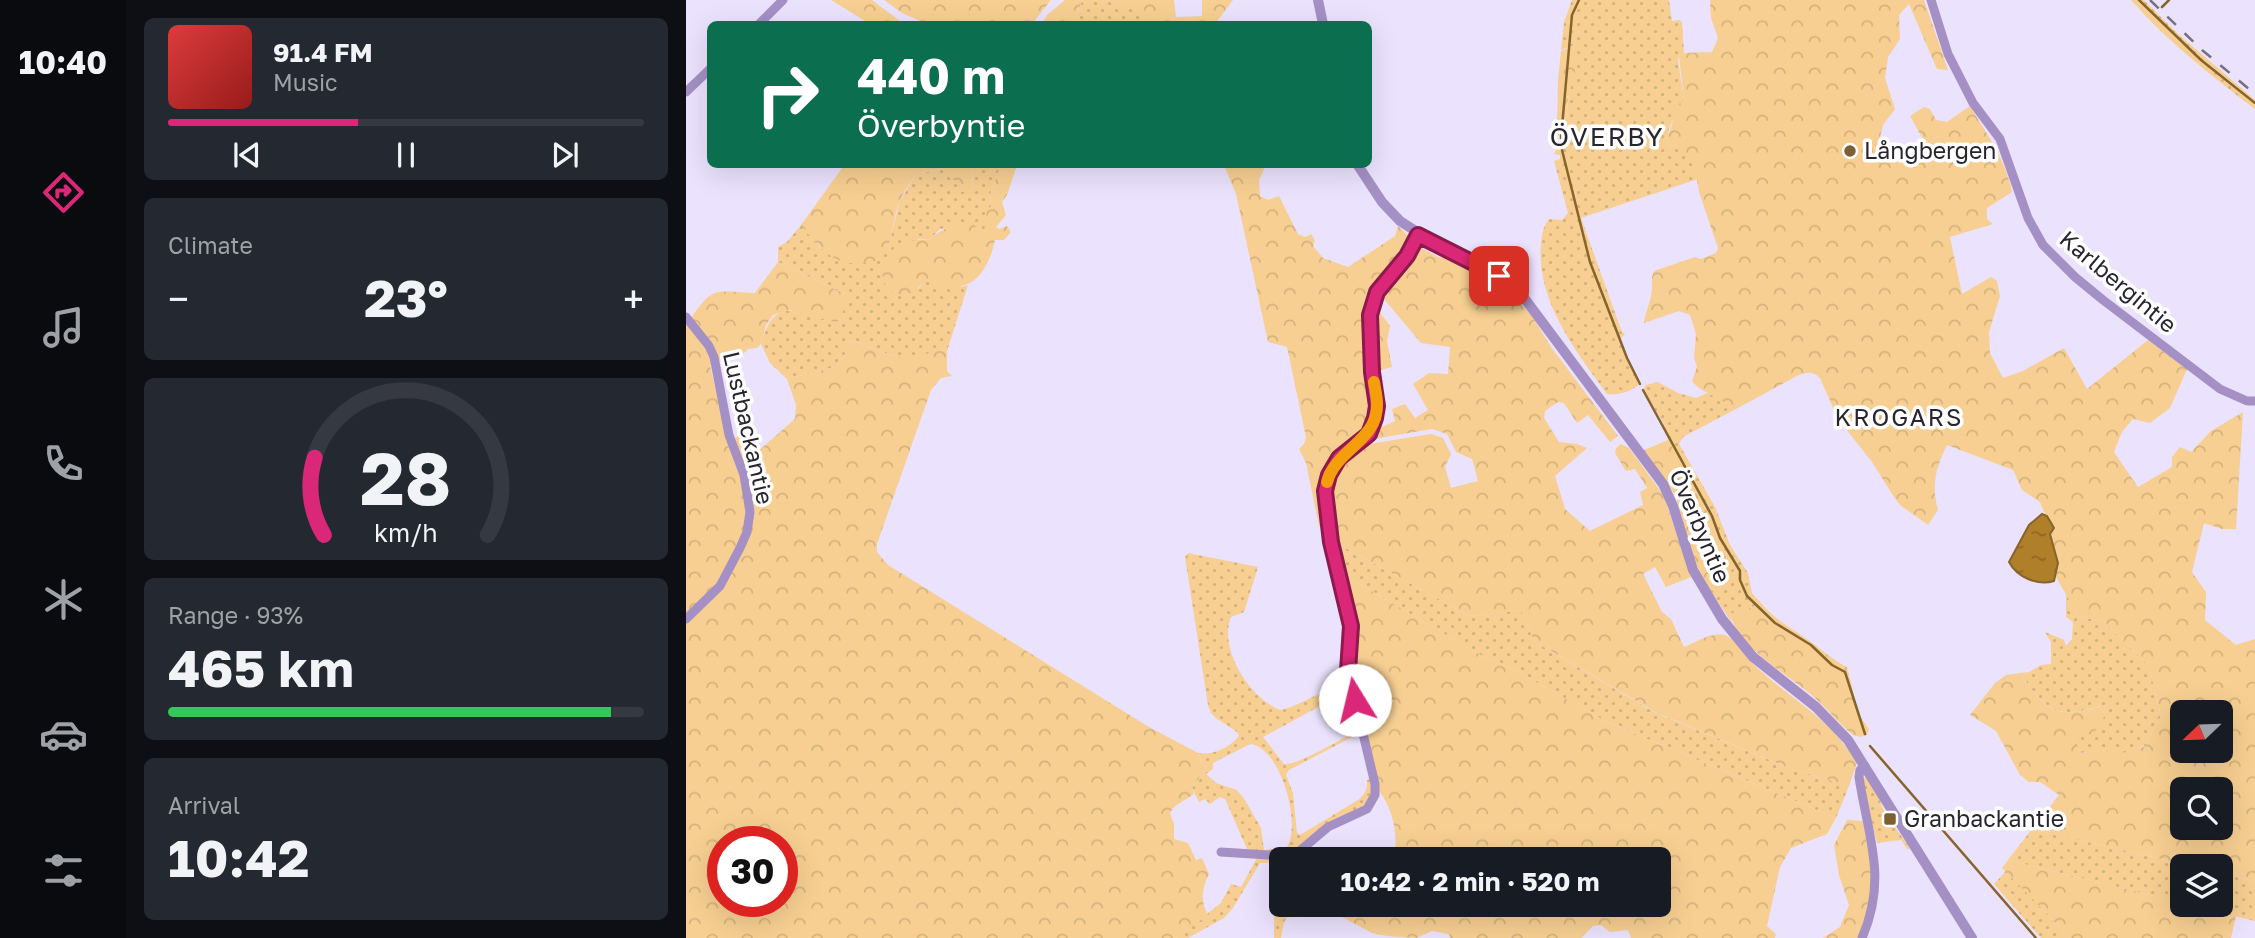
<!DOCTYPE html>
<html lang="en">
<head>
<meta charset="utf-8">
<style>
  body { margin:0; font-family:"Golos Text",sans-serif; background:#242831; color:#f1f3f6; height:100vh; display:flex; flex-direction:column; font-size:26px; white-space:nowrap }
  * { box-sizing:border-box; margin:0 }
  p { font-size:23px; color:#9ea1a6 }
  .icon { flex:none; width:38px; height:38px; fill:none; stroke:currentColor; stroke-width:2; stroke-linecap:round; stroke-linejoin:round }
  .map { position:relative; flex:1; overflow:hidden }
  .panel { display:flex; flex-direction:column; gap:18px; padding:18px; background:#0d0f14; width:560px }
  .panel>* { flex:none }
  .top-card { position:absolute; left:21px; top:21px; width:665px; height:147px; border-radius:10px; box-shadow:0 7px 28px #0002; background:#0b6e4f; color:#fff; overflow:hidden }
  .needle { width:46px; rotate:247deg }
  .controls { position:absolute; left:1484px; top:700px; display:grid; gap:14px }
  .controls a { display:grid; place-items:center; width:63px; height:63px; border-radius:10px; background:#171b24; box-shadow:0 7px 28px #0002; font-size:35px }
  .speed { position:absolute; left:21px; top:826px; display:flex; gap:14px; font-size:35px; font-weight:700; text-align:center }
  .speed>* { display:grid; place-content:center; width:91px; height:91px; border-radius:50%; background:#171b24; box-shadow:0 7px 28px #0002; line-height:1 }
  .speed .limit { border:10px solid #d22; background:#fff; color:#111 }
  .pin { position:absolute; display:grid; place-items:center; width:60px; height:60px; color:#fff; margin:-30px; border-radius:14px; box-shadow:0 4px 10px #0006 }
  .me { position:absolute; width:77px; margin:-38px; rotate:351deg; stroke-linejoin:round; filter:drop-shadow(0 0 5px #0008) }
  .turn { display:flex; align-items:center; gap:24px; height:147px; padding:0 35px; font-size:32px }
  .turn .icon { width:91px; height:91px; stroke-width:2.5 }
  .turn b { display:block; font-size:49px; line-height:60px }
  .big { font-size:52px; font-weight:700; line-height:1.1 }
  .panel .tile { flex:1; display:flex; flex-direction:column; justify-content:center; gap:10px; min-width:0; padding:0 24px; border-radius:10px; background:#242831 }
  .panel .dial { align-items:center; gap:0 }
  .dial svg { height:182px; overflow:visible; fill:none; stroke:#363941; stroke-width:7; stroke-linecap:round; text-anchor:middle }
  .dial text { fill:#f1f3f6; stroke:none }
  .song { display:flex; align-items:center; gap:21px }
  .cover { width:84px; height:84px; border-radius:10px; background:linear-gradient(135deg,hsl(0 70% 55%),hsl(0 70% 35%)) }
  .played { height:7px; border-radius:4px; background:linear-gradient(90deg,#db2777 40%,#363941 40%) }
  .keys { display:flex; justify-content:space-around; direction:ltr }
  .heat { display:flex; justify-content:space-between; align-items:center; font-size:38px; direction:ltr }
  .charge { height:10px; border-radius:5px; background:linear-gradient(90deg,#34c759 93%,#363941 0) }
  .trip { position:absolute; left:583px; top:847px; width:402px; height:70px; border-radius:10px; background:#171b24; box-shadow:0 7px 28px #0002; font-weight:700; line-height:70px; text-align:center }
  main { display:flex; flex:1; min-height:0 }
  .tab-bar { display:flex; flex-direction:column; width:126px; justify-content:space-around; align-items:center; background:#090b0e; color:#9ea1a6 }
  .tab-bar .icon { width:49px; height:49px }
  .tab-bar .on { color:#db2777 }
  .tab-bar b { font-size:32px; color:#f1f3f6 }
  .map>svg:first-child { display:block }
  .grass { fill:url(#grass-dots); fill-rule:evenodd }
  .forest { fill:url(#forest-crowns); fill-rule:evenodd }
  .water { fill:url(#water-ripples); stroke:#86642b; stroke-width:2 }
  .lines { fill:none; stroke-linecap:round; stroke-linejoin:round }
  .stream { stroke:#86642b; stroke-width:2.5 }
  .minor { stroke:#a490c4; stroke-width:9 }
  .tertiary { stroke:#a490c4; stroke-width:10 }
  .rail { stroke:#767081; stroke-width:2.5; stroke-dasharray:12 12; stroke-linecap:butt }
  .route-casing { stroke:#8e194d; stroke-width:18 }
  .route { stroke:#db2777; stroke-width:12 }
  .slow { stroke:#f59e0b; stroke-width:12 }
  .poi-dot { fill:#7c6033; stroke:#fff; stroke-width:2.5 }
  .labels { text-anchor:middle; stroke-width:7; stroke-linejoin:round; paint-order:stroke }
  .poi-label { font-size:23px; fill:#28252f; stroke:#fff; text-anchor:start }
  .street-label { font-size:23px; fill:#28252f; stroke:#fff }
  .neighbourhood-label { font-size:24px; letter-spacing:2px; fill:#28252f; stroke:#fff }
  .quarter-label { font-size:26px; letter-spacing:2px; fill:#28252f; stroke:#fff }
</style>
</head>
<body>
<main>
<nav class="tab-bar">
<b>10:40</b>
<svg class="icon on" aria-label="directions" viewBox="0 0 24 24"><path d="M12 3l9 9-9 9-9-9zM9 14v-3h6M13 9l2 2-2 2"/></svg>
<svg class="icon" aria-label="music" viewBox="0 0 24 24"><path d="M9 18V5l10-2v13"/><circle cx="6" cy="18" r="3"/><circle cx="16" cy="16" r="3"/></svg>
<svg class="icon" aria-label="phone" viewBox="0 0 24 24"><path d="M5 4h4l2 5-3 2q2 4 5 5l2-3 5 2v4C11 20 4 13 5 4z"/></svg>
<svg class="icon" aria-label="climate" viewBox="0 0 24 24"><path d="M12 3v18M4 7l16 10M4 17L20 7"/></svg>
<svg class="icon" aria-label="car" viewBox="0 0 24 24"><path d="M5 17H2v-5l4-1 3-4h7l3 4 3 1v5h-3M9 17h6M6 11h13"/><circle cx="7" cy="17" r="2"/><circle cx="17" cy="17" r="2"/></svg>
<svg class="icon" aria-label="filters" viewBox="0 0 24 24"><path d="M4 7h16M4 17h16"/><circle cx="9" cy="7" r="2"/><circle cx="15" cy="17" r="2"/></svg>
</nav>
<section class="panel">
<div class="tile">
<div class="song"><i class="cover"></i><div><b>91.4 FM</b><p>Music</p></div></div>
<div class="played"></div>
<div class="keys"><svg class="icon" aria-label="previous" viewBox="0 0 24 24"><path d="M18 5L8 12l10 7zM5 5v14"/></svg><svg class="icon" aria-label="pause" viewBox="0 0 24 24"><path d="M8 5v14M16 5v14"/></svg><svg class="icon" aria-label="next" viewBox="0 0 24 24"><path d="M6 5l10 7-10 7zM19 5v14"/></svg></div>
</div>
<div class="tile"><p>Climate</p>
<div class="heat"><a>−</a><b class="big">23°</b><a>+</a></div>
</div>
<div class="tile dial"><svg viewBox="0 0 100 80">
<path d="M14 69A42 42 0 1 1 86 69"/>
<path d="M14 69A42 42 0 0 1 10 35" stroke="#db2777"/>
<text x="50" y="56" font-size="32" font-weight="700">28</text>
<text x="50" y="72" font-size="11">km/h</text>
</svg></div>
<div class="tile"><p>Range · 93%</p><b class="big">465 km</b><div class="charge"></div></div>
<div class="tile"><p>Arrival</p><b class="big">10:42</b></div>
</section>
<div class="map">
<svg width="1569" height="938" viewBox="0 0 1569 938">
  <defs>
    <pattern id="grass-dots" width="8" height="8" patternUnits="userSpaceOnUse" patternTransform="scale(1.75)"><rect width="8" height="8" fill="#f7cf92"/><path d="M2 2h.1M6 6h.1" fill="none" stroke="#d4b27e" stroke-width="1.8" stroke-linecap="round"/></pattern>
    <pattern id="forest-crowns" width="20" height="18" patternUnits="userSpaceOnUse" patternTransform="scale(1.75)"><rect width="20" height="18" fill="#f7cf92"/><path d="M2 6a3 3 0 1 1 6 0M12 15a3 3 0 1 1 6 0" fill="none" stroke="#d4b27e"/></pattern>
    <pattern id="water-ripples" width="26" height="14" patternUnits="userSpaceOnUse" patternTransform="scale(1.75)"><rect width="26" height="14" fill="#af7f29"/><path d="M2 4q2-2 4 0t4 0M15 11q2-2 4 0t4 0" fill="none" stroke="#8e6824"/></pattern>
  </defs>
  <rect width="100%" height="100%" fill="#ebe2fd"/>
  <!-- grass -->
  <g class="grass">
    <path d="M 396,0 L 420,0 L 459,12 L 460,24 L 384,24 L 390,19 Z"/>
    <path d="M 886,0 L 983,0 L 986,21 L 993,20 L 996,22 L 998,53 L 993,56 L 992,61 L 998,100 L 983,128 L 981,145 L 991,146 L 1007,158 L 1012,179 L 895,218 L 936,332 L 939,334 L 933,340 L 954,384 C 943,392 935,395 921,394 C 889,350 850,300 855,244 C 856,233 857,227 863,219 L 876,220 L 882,213 L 868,161 L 874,159 L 874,155 L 868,154 L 878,134 L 889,45 L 875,50 L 878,22 Z"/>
    <path d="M 1445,0 L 1458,0 L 1491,33 L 1569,100 L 1569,109 C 1525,76 1481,41 1445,0 Z"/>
    <path d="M 287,165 L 315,165 L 304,195 L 305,206 L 298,233 L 295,233 L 289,225 L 254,229 L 243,240 L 232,239 L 232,289 L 241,279 C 252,285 271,289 282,285 L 261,351 C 249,349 244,354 233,357 C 212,361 186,348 166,340 L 153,366 L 101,379 L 84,363 L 75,344 C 88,295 111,312 148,322 L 159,294 L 92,262 L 92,247 L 101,242 L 115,225 L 135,249 L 203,245 L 213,203 L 230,174 L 257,169 L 269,181 L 286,191 Z"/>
    <path d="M 972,382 L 992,393 L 1010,398 L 1021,393 L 1039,401 L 1048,410 L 997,437 L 993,444 L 1029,507 L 1044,545 L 1062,573 L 1066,593 L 1076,604 L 1044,614 L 1046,623 L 1012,571 L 1040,555 L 1026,516 L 1011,487 L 999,473 L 982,440 L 978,424 L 957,390 L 960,385 Z"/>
    <path d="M 649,542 L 782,615 L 789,616 L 835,610 L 848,641 L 968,712 L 1103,768 L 1163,786 L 1150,818 L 921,722 L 819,665 L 803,660 L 655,573 Z"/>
    <path d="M 502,553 L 572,567 L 558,612 L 545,617 C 532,649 564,698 594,710 C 612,707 626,694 643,692 L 645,700 L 577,737 L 598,764 C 610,766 651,741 666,734 L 668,736 L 603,770 L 600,775 L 607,793 L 611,833 L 614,835 L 672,800 C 679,794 682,789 681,780 L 684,779 C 687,792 686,797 677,806 L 613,849 L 596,854 L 561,849 L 539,799 L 534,797 L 524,804 L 519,799 L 513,802 L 506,788 L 520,768 L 512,753 C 526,756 545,747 553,736 L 551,732 L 530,718 L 525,713 L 522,705 L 499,557 ZM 564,744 C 594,746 616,824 601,847 L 578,850 L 575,828 L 559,800 L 551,790 L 530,783 L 520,774 L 527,769 L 527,763 Z"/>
    <path d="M 1380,594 L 1393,617 L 1418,621 L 1463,666 L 1475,716 L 1461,741 L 1462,745 L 1436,754 L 1424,750 L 1394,753 L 1387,742 L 1388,734 L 1397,730 L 1406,735 L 1414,706 C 1370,719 1361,712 1336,676 L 1355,665 L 1365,664 L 1365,642 L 1359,632 L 1378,640 L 1380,646 L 1386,639 L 1387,622 L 1380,617 Z"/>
    <path d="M 1179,777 L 1192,795 L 1196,807 L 1208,826 L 1224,848 L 1222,850 L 1215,840 L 1191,843 L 1176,781 Z"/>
    <path d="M 1346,829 L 1506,866 L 1496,866 L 1496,903 L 1322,860 Z"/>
    <path d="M 571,858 L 595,859 L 595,865 L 590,872 L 583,863 L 574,863 L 547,908 L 538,918 L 502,938 L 490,938 L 535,903 L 545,884 L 555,887 Z"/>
    <path d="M 1320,871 L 1370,923 L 1380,938 L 1355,938 L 1308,884 Z"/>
    <path d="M 1535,873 L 1569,881 L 1569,921 L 1503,905 L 1535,905 Z"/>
    <path d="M 593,879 L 595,880 L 595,905 L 643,905 L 643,910 L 623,916 L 613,911 L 605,912 L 598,922 L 595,938 L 588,938 L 588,906 Z"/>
  </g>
  <!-- forest -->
  <g class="forest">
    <path d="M 145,0 L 186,0 L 218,24 L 184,24 Z"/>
    <path d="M 198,0 L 365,0 L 346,24 L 241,24 L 216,13 Z"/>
    <path d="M 379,0 L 396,0 L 390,19 L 384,24 L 356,24 L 361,15 Z"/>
    <path d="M 420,0 L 488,0 L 490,17 L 516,16 L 516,0 L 547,0 L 529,24 L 460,24 L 458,12 Z"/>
    <path d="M 1024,0 L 1238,0 L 1262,70 L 1251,69 L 1223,4 L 1213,15 L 1214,39 L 1202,57 L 1199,78 L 1209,109 L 1197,125 L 1194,137 L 1206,159 L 1238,141 L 1224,116 L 1238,107 L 1244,109 L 1250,120 L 1261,122 L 1284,106 C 1300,133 1320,160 1326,192 L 1301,208 L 1301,219 L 1307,224 L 1264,237 L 1276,294 L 1305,277 L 1311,281 L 1314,296 L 1303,332 L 1304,353 L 1317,378 L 1337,371 L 1378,348 L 1401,389 L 1462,340 L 1501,369 L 1484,408 L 1464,423 L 1447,419 L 1436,432 L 1428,452 L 1452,487 L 1486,467 L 1486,457 L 1494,447 L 1505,452 L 1525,431 L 1557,412 L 1550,529 L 1536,529 L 1518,523 L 1506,572 L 1520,592 L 1519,620 L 1550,645 L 1569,639 L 1569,881 L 1535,873 L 1535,866 L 1506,866 L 1346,829 L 1373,795 L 1354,782 L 1343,782 L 1334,775 L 1310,731 L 1284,715 L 1309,683 L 1320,675 L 1342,672 L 1336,676 C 1362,713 1370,719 1415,706 L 1420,714 L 1406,736 L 1397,730 L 1388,734 L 1387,742 L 1394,753 L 1424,750 L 1436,753 L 1461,746 L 1461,741 L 1475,716 L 1463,666 L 1418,621 L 1393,617 L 1370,577 L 1372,563 L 1364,533 L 1367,525 L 1359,514 L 1354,502 L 1336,490 L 1327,470 L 1261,445 C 1250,467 1245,485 1252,510 L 1242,525 L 1214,505 L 1206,494 L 1186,462 L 1152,419 L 1134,378 C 1126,370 1120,373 1111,376 L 1048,410 C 1036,397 1016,394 1006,381 L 1011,367 L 1008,358 L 1010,334 L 1004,315 L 993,311 L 958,323 C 959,311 966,300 966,288 C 966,281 965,278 968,271 L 1009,257 L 1015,259 L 1030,253 L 1032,248 L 1013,192 L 1007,158 L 1000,157 L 991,146 L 981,145 C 981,131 990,121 989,107 L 998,100 L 993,56 L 998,53 L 1026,52 L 1032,38 L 1025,18 ZM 1496,712 L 1535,712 L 1535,751 L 1496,751 ZM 1496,789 L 1535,789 L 1535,828 L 1496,828 Z"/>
    <path d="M 890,45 L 892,58 L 882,99 L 878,135 L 875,138 L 871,134 L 872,80 L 875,51 Z"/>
    <path d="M 159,164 L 287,165 L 286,191 L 275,192 L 269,181 L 256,169 L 230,174 C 224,183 217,193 213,203 C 206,219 208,241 197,256 C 192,262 185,262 177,263 C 146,266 133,247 115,225 Z"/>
    <path d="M 315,165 L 331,165 L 321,195 L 316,202 L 320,215 L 310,227 L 313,229 L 321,226 L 325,232 L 318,240 L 309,240 C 301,278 279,299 241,280 L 225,293 L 209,295 L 198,283 L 196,272 C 206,244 212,239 243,240 C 251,232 275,218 287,224 C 290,225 293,231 295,233 L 298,233 C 301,221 293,217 305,206 L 304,195 Z"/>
    <path d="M 538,165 L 580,165 L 573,180 L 574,196 L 582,200 L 593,196 L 612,234 L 619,237 L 625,234 L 629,240 L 627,246 L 637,258 L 662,267 L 709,236 L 712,226 L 734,247 L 752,257 L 762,258 L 803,276 L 822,290 L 846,316 L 865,347 L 932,436 L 924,442 L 902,415 L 891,423 L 878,403 L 872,402 L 859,411 L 858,418 L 873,442 L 891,444 L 901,448 L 869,476 L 879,509 L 904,531 L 957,505 L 954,492 L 961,488 L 949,469 L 940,471 L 929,453 L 930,448 L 935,444 L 943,448 L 978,496 L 1005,577 L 980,587 L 969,567 L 957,574 L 976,612 L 985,619 L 998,647 C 1010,642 1027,631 1039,635 C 1050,639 1057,654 1065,662 C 1102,698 1144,717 1171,763 L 1163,786 L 1103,768 L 969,712 L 848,641 L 835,610 L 789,616 L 782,615 L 649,542 L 633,526 L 620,463 L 613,449 L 618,444 L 620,437 L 601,347 L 582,342 L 550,194 ZM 697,298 L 735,343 L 764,347 L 762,374 L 743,373 L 727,384 L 742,410 L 729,418 L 719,404 L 706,409 L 709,421 L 696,427 L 692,418 L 682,440 L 746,429 L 761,434 L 770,452 L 786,459 L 792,481 L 765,488 L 759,467 L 765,454 L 757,438 L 745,434 L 671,446 C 689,417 689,405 684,373 L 706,367 L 701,341 L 704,326 L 685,300 Z"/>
    <path d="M 92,262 L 159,294 L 163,300 L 152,321 L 148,322 L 104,310 L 87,315 L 80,325 L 75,344 L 71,348 L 62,349 L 52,359 L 41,358 L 24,365 L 42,443 L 55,434 L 71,452 L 109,419 L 110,405 L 101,379 L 153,366 L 166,340 C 185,348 211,361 233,356 C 244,354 249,349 261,351 L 261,371 L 266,376 L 255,378 L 245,390 L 191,544 L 191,552 L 202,565 L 463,727 L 512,753 L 520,768 L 506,788 L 508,794 L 488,807 L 484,813 L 488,824 L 488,839 L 502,843 L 510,860 L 516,858 L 523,874 C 516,888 514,901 522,915 L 490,938 L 0,938 L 0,320 L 2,322 C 28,285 26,291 69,293 ZM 37,842 L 96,842 L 96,901 L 37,901 Z"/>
    <path d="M 982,440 L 1026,516 L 1040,555 L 1039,566 L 1029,580 L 1023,584 C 1003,561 1000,529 991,501 C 984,482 969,466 956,451 Z"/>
    <path d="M 655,573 L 803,660 L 819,665 L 921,722 L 1150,818 L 1141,834 L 1105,848 L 1094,867 L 1081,926 L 1090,934 L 1089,938 L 945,938 L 942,930 L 924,932 L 915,925 L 907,926 L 895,938 L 764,938 L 763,934 L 746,931 L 730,938 L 701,936 L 686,933 L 643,910 L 643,905 L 973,905 L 973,859 L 708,859 C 712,836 708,810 693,791 L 667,676 L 670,643 L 667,615 Z"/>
    <path d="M 1076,604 C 1091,622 1111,631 1129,645 C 1140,653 1149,661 1161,667 L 1173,715 L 1183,729 L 1181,735 L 1174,737 L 1167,735 C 1153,724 1142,709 1128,697 C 1102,674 1054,650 1044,614 Z"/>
    <path d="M 1161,820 L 1177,821 C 1186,867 1191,893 1173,938 L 1137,938 L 1154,927 L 1163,905 L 1153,875 L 1148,845 Z"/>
    <path d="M 1322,860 L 1550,916 L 1545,938 L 1380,938 L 1370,923 L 1316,868 Z"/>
  </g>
  <!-- water -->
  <path class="water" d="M 1356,514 L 1361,516 L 1368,528 L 1364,534 L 1372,563 L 1368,581 C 1351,586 1331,577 1323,562 L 1343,525 Z"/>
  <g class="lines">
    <!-- stream -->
    <g class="stream">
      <path d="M 1453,0 L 1515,60 L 1569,103"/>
      <path d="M 1476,7 L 1483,0"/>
      <path d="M 875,138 L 886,15 L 893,0"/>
      <path d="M 876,150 L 904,262 L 941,358 L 954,384"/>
      <path d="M 957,390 L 1026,516 L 1034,538 L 1054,571 L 1054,580 L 1061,596 L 1089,623 L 1125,645 L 1146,665 L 1159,672 L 1179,734"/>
      <path d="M 1184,746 L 1350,938"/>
    </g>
    <!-- minor -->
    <g class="minor">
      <path d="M 1245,0 L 1262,54 L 1287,103 L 1314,139 L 1342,218 L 1357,245 L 1389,277 L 1417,300 L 1534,389 L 1561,401 L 1569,401"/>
      <path d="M 73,24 L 97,0"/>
      <path d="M 0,92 L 24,69"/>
      <path d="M 0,317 L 23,346 L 28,357 L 43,435 L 58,475 L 64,512 L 61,532 L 54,548 L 34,586 L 0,619"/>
      <path d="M 535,852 L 597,856 L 610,854 L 642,827 L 681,809 L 689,795 L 689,784 L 662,671 L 665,627 L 645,542 L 639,491 L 643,475 L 653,458 L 683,434 L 689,418 L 691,406 L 686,372 L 684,315 L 691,292 L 721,256 L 732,235"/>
      <path d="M 1176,938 C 1202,878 1182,837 1173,777 L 1174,770 L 1179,766"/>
    </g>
    <!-- tertiary -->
    <g class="tertiary">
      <path d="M 632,0 L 637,24"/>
      <path d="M 671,164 L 696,202 L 714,221 L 759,250 L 805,271 L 821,282 L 839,299 L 977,484 L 987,506 L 1007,570 L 1036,619 L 1067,657 L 1130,707 L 1162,740 L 1286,938"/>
    </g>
    <!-- rail -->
    <path class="rail" d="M 1464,0 L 1516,50 L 1569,94"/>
  </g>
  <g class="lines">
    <defs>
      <path id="route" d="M 669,700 L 662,671 L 665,626 L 645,542 L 639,491 L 643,475 L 653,458 L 683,434 L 689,418 L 691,406 L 686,372 L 684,315 L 691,292 L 721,256 L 732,235 L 813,276"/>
    </defs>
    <!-- route casing -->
    <use href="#route" class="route-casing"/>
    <!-- route -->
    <use href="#route" class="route"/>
    <!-- slow -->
    <path class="slow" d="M 641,482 C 650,449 692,441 691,404 C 691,397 689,389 688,382"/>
  </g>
  <!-- markers -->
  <g class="poi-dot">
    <circle cx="1164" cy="151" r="7"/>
    <rect x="1197" y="812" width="14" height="14" rx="3.5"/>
  </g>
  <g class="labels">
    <!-- poi labels -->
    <g class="poi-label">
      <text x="1178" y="159">Långbergen</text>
      <text x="1218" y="827">Granbackantie</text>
    </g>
    <!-- street labels -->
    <g class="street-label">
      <text transform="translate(1432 282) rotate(40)" y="8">Karlbergintie</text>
      <text transform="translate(62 428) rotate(77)" y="8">Lustbackantie</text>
      <text transform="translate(1014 526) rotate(67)" y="8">Överbyntie</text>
    </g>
    <!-- neighbourhood labels -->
    <g class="neighbourhood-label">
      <text x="1213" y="426">KROGARS</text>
    </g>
    <!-- quarter labels -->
    <g class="quarter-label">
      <text x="921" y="146">ÖVERBY</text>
    </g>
  </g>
</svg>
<div class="controls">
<a><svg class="needle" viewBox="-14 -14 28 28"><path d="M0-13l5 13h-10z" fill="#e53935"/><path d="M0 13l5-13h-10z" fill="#9ea1a6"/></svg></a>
<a><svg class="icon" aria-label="search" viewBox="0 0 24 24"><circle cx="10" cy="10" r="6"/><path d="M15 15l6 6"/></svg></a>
<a><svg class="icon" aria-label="layers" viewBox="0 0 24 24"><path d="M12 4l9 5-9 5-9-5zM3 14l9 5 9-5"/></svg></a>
</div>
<div class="speed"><div class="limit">30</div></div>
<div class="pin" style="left:813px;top:276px;background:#d93025"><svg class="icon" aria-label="arrive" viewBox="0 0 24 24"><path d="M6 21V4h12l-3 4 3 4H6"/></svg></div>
<svg class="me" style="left:669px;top:700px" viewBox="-20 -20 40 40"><circle r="19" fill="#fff"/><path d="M0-13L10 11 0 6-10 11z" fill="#db2777"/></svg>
<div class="trip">10:42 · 2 min · 520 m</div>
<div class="top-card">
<div class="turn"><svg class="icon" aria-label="right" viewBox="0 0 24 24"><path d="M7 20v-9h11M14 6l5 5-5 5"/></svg><div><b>440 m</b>Överbyntie</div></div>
</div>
</div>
</main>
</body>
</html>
